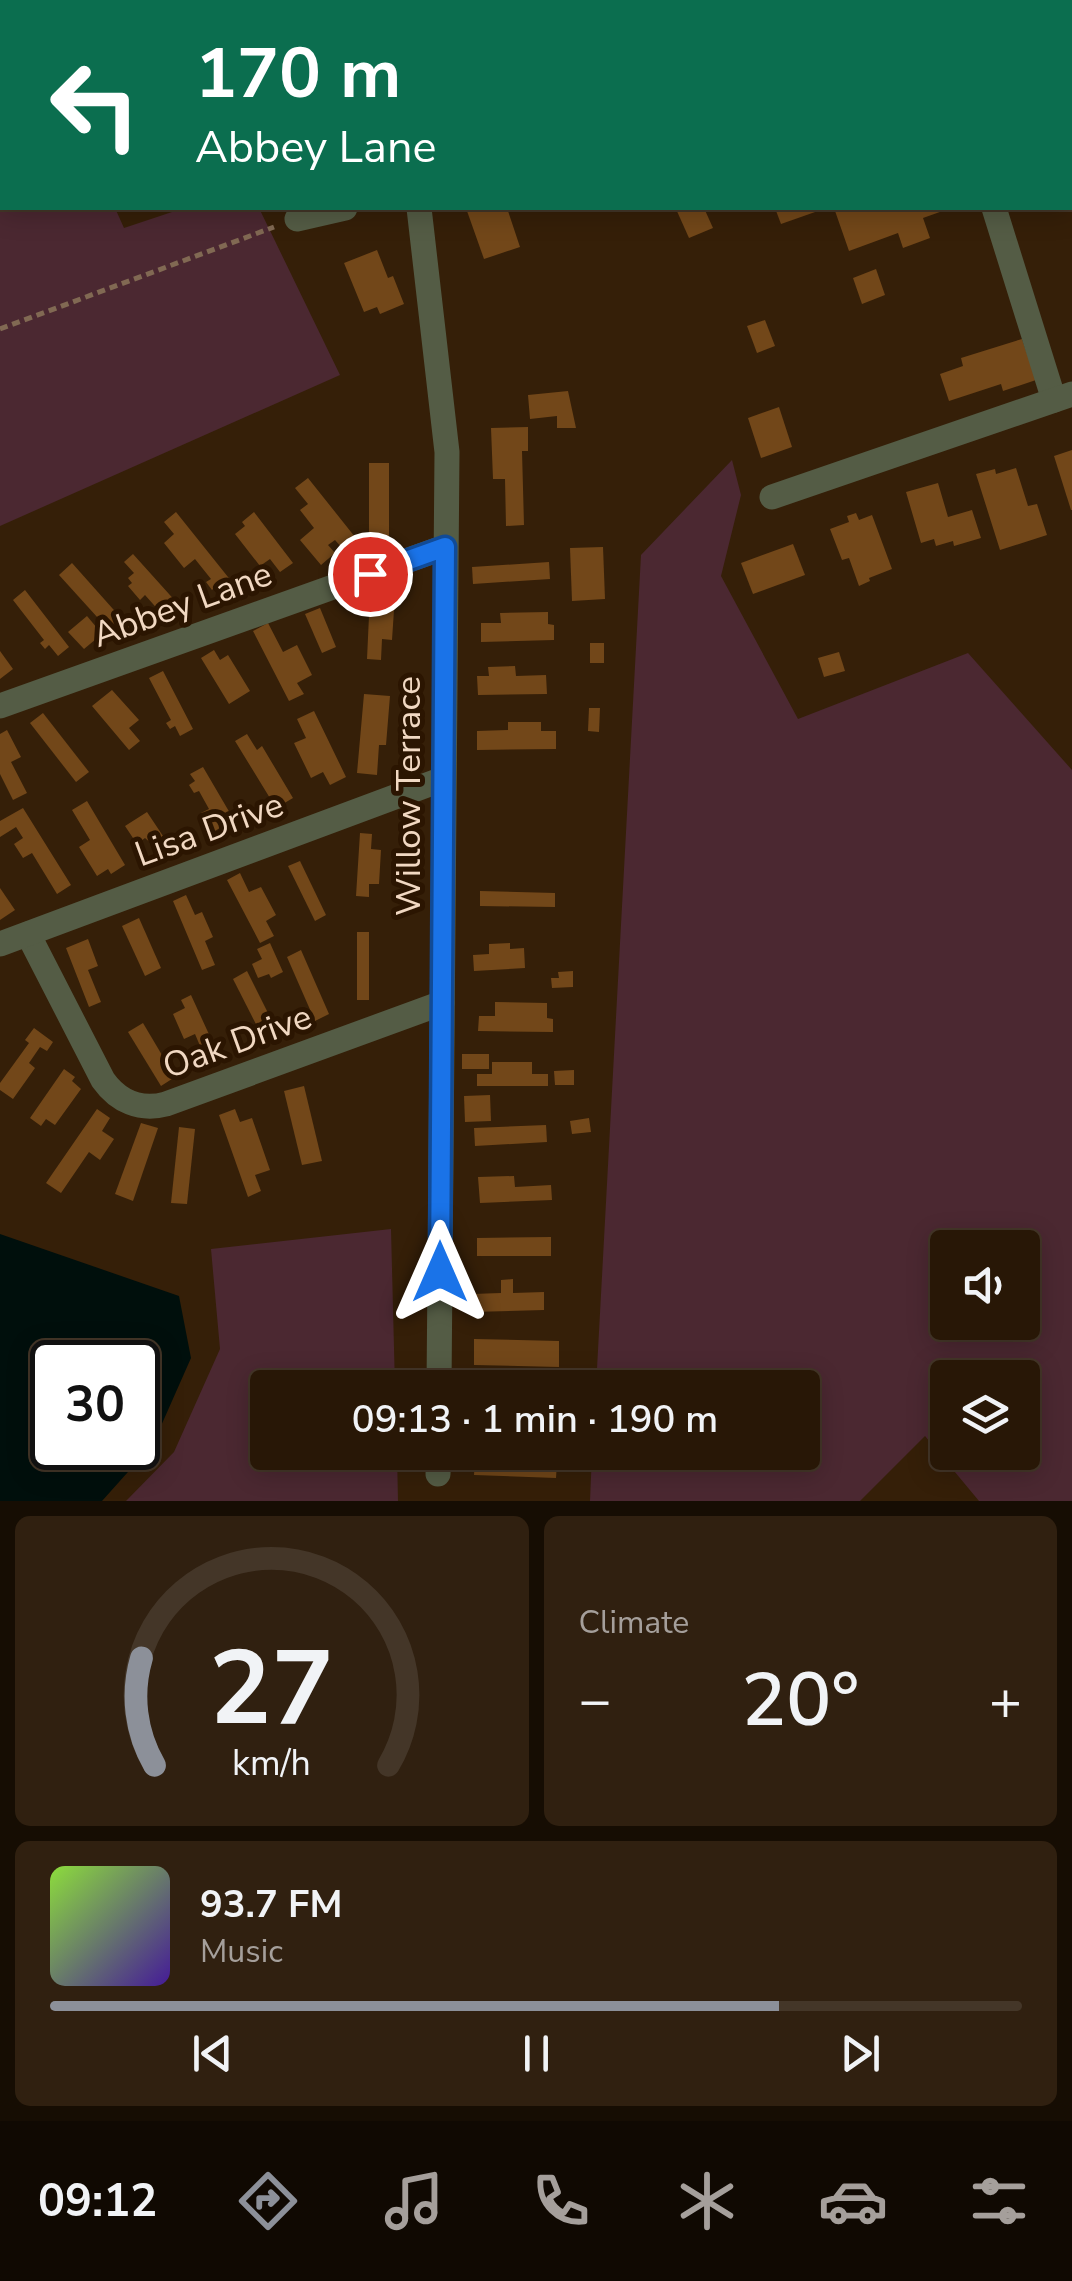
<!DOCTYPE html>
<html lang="en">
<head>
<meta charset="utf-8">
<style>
  body { margin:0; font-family:"Nunito Sans",sans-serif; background:#302010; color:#f1f3f6; height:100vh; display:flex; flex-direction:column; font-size:38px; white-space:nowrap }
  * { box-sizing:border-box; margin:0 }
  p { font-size:32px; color:#a59f9b }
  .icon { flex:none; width:55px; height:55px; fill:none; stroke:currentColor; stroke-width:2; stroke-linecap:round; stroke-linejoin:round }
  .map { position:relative; height:1501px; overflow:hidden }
  .side { display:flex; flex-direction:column; gap:15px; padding:15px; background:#160d03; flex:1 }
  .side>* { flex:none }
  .guide { position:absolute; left:0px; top:0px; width:1072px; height:210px; box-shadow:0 5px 25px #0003,0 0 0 2px #443628; background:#0b6e4f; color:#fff; overflow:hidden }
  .controls { position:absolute; left:930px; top:1230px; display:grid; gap:20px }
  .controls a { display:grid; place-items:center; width:110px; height:110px; border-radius:10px; background:#281706; box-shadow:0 5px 25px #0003,0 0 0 2px #443628; font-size:50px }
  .speed { position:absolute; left:30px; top:1340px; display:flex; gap:20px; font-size:50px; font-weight:700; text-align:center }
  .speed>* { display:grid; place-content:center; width:130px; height:130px; border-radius:50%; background:#281706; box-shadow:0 5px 25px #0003,0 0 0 2px #443628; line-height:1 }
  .speed .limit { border:5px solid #111; border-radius:15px; background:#fff; color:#111 }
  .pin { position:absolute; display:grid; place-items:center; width:85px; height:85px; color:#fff; margin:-42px; border:5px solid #fff; border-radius:50%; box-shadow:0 2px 10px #0007 }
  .me { position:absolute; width:110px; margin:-55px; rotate:0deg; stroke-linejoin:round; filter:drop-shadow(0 0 8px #0008) }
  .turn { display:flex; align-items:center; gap:35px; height:210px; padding:0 30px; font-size:45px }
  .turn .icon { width:130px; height:130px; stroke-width:2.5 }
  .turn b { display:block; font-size:70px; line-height:85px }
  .big { font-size:75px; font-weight:600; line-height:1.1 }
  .side .tile { flex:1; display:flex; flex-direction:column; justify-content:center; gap:15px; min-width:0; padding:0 35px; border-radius:15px; background:#302010 }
  .side .dial { align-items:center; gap:0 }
  .dial svg { height:260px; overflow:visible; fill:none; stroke:#443628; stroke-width:7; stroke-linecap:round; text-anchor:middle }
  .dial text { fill:#f1f3f6; stroke:none }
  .song { display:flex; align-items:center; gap:30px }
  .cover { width:120px; height:120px; border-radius:15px; background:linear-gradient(135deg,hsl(90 70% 55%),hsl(260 70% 35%)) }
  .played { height:10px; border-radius:5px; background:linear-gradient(90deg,#8c9099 75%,#443628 75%) }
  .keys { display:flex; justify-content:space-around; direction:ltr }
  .heat { display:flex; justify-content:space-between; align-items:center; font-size:55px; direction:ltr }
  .side .tiles { flex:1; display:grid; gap:15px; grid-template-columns:1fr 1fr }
  .tile:last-child { grid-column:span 2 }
  .trip { position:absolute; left:250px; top:1370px; width:570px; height:100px; border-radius:10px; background:#281706; box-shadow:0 5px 25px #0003,0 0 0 2px #443628; font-weight:600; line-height:100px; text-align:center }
  .menu { display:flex; height:160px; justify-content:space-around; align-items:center; background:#100902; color:#a59f9b }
  .menu .icon { width:70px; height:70px }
  .menu .selected { color:#8c9099 }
  .menu b { font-size:45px; color:#f1f3f6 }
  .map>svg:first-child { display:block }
  .green { fill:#4b2831; fill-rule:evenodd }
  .water { fill:#000f0c; fill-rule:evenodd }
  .building { fill:#724719 }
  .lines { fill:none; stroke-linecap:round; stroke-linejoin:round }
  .path { stroke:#816953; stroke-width:5; stroke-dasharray:8 5; stroke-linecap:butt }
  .minor { stroke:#545c45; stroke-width:25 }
  .route-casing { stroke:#114b97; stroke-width:25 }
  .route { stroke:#1a73e8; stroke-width:18 }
  .labels { text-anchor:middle; stroke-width:10; stroke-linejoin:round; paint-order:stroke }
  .street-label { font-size:35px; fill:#f1d8c2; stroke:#2b1501 }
</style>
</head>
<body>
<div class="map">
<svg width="1072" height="1501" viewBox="0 0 1072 1501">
  <rect width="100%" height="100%" fill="#351f08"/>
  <!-- green -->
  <g class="green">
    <path d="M 0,0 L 132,0 L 2,2 L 2,208 L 115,208 L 124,228 L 184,208 L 259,208 L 340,375 L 0,526 Z"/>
    <path d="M 732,460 L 741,495 L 721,576 L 798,719 L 968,653 L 1072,770 L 1072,1501 L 979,1501 L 925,1436 L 860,1501 L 590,1501 L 592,1453 L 802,1452 L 802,1388 L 596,1387 L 641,555 ZM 948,1248 L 1022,1248 L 1022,1322 L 948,1322 ZM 948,1378 L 1022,1378 L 1022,1452 L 948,1452 Z"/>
    <path d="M 391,1229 L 395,1387 L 268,1388 L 268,1452 L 397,1453 L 398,1501 L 126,1501 L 174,1452 L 220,1349 L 211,1249 Z"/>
  </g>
  <!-- water -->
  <path class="water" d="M 0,1234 L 179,1296 L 191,1358 L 153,1444 L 102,1501 L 0,1501 ZM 52,1362 L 138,1362 L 138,1448 L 52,1448 Z"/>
  <!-- building -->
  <g class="building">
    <path d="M 476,208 L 507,208 L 520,247 L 484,259 L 467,211 Z"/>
    <path d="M 681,208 L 704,208 L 713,228 L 689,238 L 676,209 Z"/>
    <path d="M 775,208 L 817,208 L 818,211 L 781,224 Z"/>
    <path d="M 834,208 L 951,208 L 923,218 L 930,238 L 903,248 L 898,233 L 849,251 Z"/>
    <path d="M 377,250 L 388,278 L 393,276 L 404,304 L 380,314 L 377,307 L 364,312 L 344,263 Z"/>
    <path d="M 876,269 L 885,295 L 862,304 L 853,278 Z"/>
    <path d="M 765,320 L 775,346 L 757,353 L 747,326 Z"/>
    <path d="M 1022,339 L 1036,380 L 1003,391 L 1001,384 L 949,401 L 940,374 L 963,366 L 961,358 Z"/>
    <path d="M 568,391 L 576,428 L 557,428 L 557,416 L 530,419 L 528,395 Z"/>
    <path d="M 779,407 L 792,447 L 761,458 L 748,418 Z"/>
    <path d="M 528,427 L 528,451 L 522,451 L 524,525 L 506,526 L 505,479 L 493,479 L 491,428 Z"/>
    <path d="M 1072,450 L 1072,510 L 1071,510 L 1054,456 Z"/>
    <rect x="369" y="463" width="20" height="75"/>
    <path d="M 1016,468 L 1028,506 L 1037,504 L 1047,535 L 1000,550 L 976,474 L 995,469 L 996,474 Z"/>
    <path d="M 308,478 L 355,537 L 342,548 L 335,540 L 328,545 L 335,553 L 321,565 L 300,540 L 314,528 L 300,510 L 308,504 L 295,488 Z"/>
    <path d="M 938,483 L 948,517 L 972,510 L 981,538 L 954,546 L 953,541 L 936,546 L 934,539 L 921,543 L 906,492 Z"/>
    <path d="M 176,512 L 236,587 L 225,596 L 216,586 L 212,590 L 206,582 L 211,579 L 195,559 L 184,568 L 164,543 L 174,534 L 164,522 Z"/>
    <path d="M 254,512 L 293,563 L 280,572 L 270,559 L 260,566 L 235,534 L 245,526 L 242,522 Z"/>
    <path d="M 856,513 L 859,520 L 872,515 L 892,569 L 869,578 L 870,581 L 859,586 L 849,558 L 842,560 L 830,529 L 849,522 L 847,516 Z"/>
    <path d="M 793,544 L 805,575 L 753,594 L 741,563 Z"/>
    <path d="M 603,547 L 605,599 L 572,601 L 570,548 Z"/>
    <path d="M 133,554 L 178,604 L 170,612 L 167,608 L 161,613 L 145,595 L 140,600 L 128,586 L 132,583 L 128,578 L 134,573 L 124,562 Z"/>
    <path d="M 549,562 L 550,579 L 473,584 L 472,567 Z"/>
    <path d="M 72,563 L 129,627 L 117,639 L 59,575 Z"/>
    <path d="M 25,590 L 69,647 L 58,656 L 49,645 L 45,649 L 40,643 L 44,640 L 13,600 Z"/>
    <path d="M 370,594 L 385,595 L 384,610 L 394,610 L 392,640 L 382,639 L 381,660 L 367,659 Z"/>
    <path d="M 320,608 L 336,647 L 322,653 L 305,614 Z"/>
    <path d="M 548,612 L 548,624 L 554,625 L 554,640 L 481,642 L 481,623 L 501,623 L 500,613 Z"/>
    <path d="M 87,616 L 102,634 L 84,649 L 68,632 Z"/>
    <path d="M 268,623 L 283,652 L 297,645 L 312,675 L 297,683 L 304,694 L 289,701 L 253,631 Z"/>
    <rect x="590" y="643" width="14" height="20"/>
    <path d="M 214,650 L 220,660 L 228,655 L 250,691 L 229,704 L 201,658 Z"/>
    <path d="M 0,651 L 13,669 L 0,679 Z"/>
    <path d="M 839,652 L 845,671 L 824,677 L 818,658 Z"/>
    <path d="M 515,666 L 516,676 L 546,675 L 547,694 L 478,695 L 477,676 L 489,676 L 488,667 Z"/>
    <path d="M 163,671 L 193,729 L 180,736 L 175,726 L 170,729 L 166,723 L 171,720 L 149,678 Z"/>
    <path d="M 112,690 L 139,720 L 129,728 L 140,741 L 129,750 L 92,706 Z"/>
    <path d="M 364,694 L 390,696 L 386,745 L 379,745 L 377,775 L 357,773 Z"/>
    <path d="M 589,708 L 600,708 L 599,732 L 588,731 Z"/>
    <path d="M 314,711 L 346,777 L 330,785 L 323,772 L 311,778 L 294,743 L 306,738 L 297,719 Z"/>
    <path d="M 43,713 L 89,772 L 76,782 L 30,723 Z"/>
    <path d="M 508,722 L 541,722 L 541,731 L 556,731 L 556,749 L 477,750 L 477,731 L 508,730 Z"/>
    <path d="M 7,730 L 21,757 L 11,762 L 27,793 L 13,800 L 0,774 L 0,734 Z"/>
    <path d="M 247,734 L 257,750 L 262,746 L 293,798 L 276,808 L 235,741 Z"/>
    <path d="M 203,767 L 234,820 L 213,832 L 201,813 L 209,809 L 199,791 L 194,793 L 189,785 L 195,781 L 190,774 Z"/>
    <path d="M 87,801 L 125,865 L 111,874 L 108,869 L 97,876 L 79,847 L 90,840 L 72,810 Z"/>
    <path d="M 23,808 L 71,885 L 57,894 L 32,853 L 23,858 L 14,844 L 23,838 L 16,827 L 0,837 L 0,821 Z"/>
    <path d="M 147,812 L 169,845 L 160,851 L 145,838 L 137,844 L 125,826 Z"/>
    <path d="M 360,833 L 372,834 L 371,849 L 381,850 L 379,884 L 369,884 L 369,897 L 356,896 Z"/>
    <path d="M 300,861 L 326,915 L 315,921 L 288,866 Z"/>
    <path d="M 240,873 L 249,892 L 261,887 L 276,915 L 266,921 L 274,936 L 260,943 L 227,880 Z"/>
    <path d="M 0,888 L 15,910 L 0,920 Z"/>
    <path d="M 480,891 L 555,893 L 555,907 L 480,906 Z"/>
    <path d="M 186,895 L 195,915 L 202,912 L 213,937 L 205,941 L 215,965 L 202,970 L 173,901 Z"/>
    <path d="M 139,918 L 161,968 L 145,976 L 122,926 Z"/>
    <rect x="357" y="932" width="12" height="68"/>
    <path d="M 88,939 L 98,966 L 88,970 L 101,1002 L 89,1007 L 66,948 Z"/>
    <path d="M 270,943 L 283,972 L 271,978 L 269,974 L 258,978 L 252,964 L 262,959 L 257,949 Z"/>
    <path d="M 510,943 L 510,949 L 524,948 L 525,968 L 474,971 L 473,955 L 489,954 L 489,944 Z"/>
    <path d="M 301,950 L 329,1014 L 315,1021 L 287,957 Z"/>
    <path d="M 247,971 L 276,1029 L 262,1036 L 233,979 Z"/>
    <path d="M 573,971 L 573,987 L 552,988 L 551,978 L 559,978 L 558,972 Z"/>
    <path d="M 191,995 L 218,1054 L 206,1060 L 195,1034 L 184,1039 L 173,1014 L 185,1008 L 181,1000 Z"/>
    <path d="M 495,1002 L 547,1003 L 547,1018 L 553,1019 L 553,1032 L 478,1031 L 479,1016 L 495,1016 Z"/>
    <path d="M 143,1023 L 175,1077 L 161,1086 L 128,1032 Z"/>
    <path d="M 34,1028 L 53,1042 L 47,1051 L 40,1047 L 29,1063 L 35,1068 L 13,1099 L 0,1090 L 0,1083 L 29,1043 L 25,1040 Z"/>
    <rect x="462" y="1054" width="27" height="15"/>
    <path d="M 492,1062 L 532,1062 L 532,1074 L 548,1074 L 548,1086 L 477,1086 L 477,1074 L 492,1074 Z"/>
    <path d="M 64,1069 L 75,1077 L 72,1081 L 81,1089 L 55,1125 L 46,1119 L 41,1126 L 30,1118 Z"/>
    <path d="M 574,1070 L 574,1085 L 555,1085 L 554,1071 Z"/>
    <path d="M 304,1086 L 322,1161 L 302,1165 L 284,1091 Z"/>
    <path d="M 490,1095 L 491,1121 L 465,1122 L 464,1096 Z"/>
    <path d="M 97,1109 L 110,1118 L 102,1131 L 114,1139 L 100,1160 L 89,1152 L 61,1193 L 46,1183 Z"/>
    <path d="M 235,1109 L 240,1122 L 252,1118 L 270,1170 L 255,1175 L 261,1191 L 248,1197 L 219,1115 Z"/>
    <path d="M 589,1118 L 591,1132 L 572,1134 L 570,1121 Z"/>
    <path d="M 141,1123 L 158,1128 L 133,1201 L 115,1194 Z"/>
    <path d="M 546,1125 L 547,1142 L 475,1146 L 474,1128 Z"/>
    <path d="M 179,1127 L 195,1129 L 187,1204 L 171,1203 Z"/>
    <path d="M 514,1176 L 515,1187 L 551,1185 L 552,1200 L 480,1203 L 478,1177 Z"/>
    <path d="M 551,1237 L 551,1256 L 477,1256 L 477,1238 Z"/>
    <path d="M 513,1279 L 513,1293 L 544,1292 L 544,1310 L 472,1312 L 472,1294 L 501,1293 L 501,1280 Z"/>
    <path d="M 474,1339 L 559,1341 L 559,1367 L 474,1365 Z"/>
    <path d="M 475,1459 L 557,1461 L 556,1478 L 474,1475 Z"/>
  </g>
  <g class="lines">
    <!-- path -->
    <path class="path" d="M 0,329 L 274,227"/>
    <!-- minor -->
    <g class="minor">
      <path d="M 709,0 L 709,2"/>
      <path d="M 910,2 L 917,0"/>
      <path d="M 419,208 L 447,452 L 439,1388"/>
      <path d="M 994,208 L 1054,400"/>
      <path d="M 297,219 L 345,208"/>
      <path d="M 772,497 L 1072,394"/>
      <path d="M 0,706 L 445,547"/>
      <path d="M 28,934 L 103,1080 C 118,1101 140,1111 166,1104 L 442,1003"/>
      <path d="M 0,944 L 443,779"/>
      <path d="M 438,1474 L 439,1452"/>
    </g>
  </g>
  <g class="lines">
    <defs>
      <path id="route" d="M 370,574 L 445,547 L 440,1272"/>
    </defs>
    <!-- route casing -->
    <use href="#route" class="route-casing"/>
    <!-- route -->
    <use href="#route" class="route"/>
  </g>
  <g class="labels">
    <!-- street labels -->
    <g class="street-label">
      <text transform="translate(182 604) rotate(-20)" y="12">Abbey Lane</text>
      <text transform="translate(408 796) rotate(-90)" y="12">Willow Terrace</text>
      <text transform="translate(209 829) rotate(-20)" y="12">Lisa Drive</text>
      <text transform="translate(237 1041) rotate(-20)" y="12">Oak Drive</text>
    </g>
  </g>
</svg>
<div class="controls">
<a><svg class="icon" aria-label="sound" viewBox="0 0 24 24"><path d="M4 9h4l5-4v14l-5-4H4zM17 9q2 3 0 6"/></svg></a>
<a><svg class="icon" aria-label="layers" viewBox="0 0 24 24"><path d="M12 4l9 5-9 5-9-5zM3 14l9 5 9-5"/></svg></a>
</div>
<div class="speed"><div class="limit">30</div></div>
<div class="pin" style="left:370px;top:574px;background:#d93025"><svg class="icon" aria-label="arrive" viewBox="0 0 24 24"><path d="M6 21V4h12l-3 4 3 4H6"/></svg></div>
<svg class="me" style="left:440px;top:1272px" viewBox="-20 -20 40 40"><path d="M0-17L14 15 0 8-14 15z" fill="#1a73e8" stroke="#fff" stroke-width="4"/></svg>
<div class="trip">09:13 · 1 min · 190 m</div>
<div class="guide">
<div class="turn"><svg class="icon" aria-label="left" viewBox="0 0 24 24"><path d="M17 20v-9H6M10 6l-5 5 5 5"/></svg><div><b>170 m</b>Abbey Lane</div></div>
</div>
</div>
<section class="side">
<div class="tiles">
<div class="tile dial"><svg viewBox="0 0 100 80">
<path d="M14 69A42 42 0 1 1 86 69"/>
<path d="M14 69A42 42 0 0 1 10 36" stroke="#8c9099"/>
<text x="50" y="56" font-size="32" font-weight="700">27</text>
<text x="50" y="72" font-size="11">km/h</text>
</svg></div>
<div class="tile"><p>Climate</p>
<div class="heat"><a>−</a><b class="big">20°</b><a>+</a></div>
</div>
<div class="tile">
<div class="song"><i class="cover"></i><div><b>93.7 FM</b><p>Music</p></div></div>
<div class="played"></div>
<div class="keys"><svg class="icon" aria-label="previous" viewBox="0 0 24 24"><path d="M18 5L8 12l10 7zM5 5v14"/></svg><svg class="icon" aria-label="pause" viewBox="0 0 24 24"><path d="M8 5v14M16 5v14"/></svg><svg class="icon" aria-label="next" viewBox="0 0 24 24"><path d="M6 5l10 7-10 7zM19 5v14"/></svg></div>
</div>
</div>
</section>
<nav class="menu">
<b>09:12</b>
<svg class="icon selected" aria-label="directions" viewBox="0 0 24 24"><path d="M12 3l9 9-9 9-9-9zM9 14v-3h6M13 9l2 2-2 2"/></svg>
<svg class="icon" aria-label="music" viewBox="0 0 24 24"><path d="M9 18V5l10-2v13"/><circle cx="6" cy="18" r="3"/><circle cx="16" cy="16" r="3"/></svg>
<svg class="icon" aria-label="phone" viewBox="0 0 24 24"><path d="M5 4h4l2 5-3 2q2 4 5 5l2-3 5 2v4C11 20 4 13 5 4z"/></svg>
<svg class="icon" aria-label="climate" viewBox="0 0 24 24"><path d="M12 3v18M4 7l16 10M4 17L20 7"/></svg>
<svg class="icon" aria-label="car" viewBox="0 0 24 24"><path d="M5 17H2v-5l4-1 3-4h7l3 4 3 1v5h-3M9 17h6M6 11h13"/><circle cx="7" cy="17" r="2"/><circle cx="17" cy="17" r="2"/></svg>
<svg class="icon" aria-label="filters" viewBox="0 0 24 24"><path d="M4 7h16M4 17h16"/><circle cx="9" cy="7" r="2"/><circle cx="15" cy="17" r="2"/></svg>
</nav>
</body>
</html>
